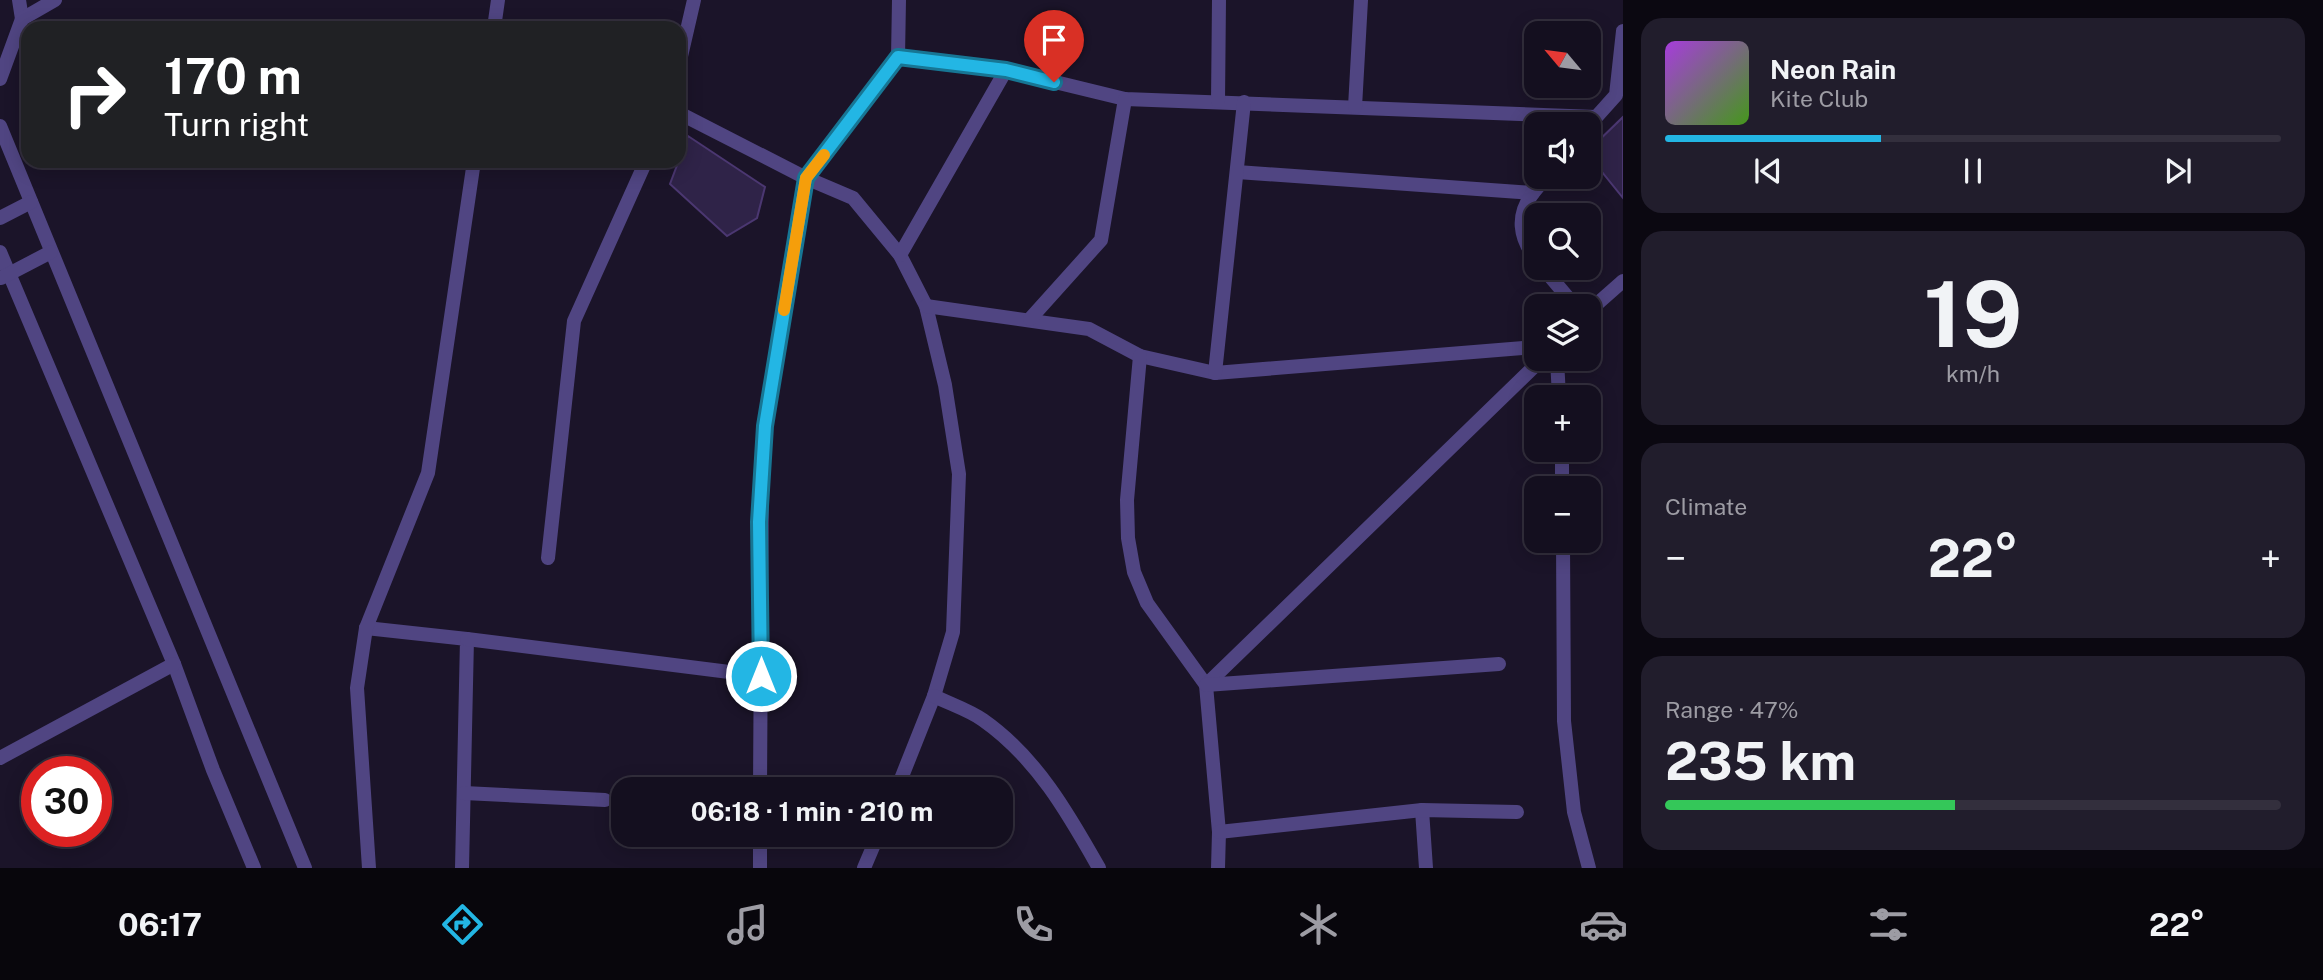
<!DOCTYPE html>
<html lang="en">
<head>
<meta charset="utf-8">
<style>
  body { margin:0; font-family:"Public Sans",sans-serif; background:#211d2c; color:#f1f3f6; height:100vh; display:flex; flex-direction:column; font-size:26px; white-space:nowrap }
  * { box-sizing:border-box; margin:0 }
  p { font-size:23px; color:#9d9ca4 }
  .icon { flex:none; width:38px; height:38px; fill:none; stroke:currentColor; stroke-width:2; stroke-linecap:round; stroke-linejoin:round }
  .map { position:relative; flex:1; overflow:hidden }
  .details { display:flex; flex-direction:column; gap:18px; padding:18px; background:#0b0811; width:700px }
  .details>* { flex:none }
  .banner { position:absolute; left:21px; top:21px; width:665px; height:147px; border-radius:21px; box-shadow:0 4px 18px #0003,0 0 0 2px #332f3d; background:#202124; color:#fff; overflow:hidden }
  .needle { width:46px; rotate:299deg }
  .tools { position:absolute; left:1524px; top:21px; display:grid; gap:14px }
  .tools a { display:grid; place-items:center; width:77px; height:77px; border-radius:14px; background:#140f1f; box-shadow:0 4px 18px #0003,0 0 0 2px #332f3d; font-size:35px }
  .speed { position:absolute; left:21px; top:756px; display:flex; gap:14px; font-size:35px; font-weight:700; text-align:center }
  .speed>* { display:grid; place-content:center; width:91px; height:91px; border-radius:50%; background:#140f1f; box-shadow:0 4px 18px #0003,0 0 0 2px #332f3d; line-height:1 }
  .speed .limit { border:10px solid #d22; background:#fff; color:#111 }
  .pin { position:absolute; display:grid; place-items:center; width:60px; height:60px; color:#fff; margin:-72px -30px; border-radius:50% 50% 50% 0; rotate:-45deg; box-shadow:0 0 7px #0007 }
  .pin .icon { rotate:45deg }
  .me { position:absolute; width:77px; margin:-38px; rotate:0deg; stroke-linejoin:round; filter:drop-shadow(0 0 5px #0008) }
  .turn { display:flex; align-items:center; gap:24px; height:147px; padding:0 28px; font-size:32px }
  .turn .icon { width:91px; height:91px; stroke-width:2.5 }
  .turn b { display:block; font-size:49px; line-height:60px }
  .big { font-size:52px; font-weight:700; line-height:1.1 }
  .details .card { flex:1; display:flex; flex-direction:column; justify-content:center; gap:10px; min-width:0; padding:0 24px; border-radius:21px; background:#211d2c }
  .details .dial { align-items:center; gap:0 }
  .dial b { font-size:91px; line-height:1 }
  .song { display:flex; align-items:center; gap:21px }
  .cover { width:84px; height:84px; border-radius:10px; background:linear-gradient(135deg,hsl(280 70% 55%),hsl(100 70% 35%)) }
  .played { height:7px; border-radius:4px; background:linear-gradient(90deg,#23b6e4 35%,#332f3d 35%) }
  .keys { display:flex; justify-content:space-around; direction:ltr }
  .heat { display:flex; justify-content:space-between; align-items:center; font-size:38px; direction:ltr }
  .charge { height:10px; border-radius:5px; background:linear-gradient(90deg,#34c759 47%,#332f3d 0) }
  .trip { position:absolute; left:611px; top:777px; width:402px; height:70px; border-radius:21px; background:#140f1f; box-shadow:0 4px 18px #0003,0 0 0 2px #332f3d; font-weight:700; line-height:70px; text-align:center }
  .menu { display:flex; height:112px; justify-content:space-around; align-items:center; background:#08060c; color:#9d9ca4 }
  .menu .icon { width:49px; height:49px }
  .menu .active { color:#23b6e4 }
  .menu b { font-size:32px; color:#f1f3f6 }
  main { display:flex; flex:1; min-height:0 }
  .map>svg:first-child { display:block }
  .building { fill:#2f2348; stroke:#4b3771; stroke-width:2 }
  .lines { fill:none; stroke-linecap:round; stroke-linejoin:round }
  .minor { stroke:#504582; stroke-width:14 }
  .route-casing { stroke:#177694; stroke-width:18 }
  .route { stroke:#23b6e4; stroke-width:12 }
  .slow { stroke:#f59e0b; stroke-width:12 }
</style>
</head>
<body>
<main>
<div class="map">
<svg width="1623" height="868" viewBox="0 0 1623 868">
  <rect width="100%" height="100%" fill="#1b1429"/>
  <!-- building -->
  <g class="building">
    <path d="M 1623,117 L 1623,198 L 1589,156 L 1589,150 Z"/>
    <path d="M 688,136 L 765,187 L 757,218 L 727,236 L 670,184 Z"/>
  </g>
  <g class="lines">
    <!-- minor -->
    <g class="minor">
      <path d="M 19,0 L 22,19"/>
      <path d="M 494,28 L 498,0"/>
      <path d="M 898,57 L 1006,70 L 1125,99 L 1596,117"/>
      <path d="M 679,65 L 694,0"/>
      <path d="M 0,79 L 22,19 L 55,0"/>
      <path d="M 1218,101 L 1219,0"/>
      <path d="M 1355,107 L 1361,0"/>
      <path d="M 679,113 L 806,178 L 853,198 L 900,255 L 926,306 L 945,385 L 959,474 L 953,632 L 934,696 L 897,789"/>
      <path d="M 1590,124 L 1616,95 L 1623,31"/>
      <path d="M 0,126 L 305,868"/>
      <path d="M 1237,172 L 1533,193 L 1546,177"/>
      <path d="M 1533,193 C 1516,215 1519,238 1536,259"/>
      <path d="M 0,218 L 31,202"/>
      <path d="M 0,252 L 174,664 L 213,770 L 254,868"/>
      <path d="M 900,255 L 1006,70"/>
      <path d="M 1543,268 L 1575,306"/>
      <path d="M 1,278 L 51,252"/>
      <path d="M 926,306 L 1089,329 L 1140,356 L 1215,373 L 1536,347"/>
      <path d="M 1589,311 L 1623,281"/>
      <path d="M 1030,319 L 1101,240 L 1125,99"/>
      <path d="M 1140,356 L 1127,500 L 1128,538 L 1134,572 L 1147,603 L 1206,685 L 1219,832 L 1218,868"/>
      <path d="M 1557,359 L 1559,397"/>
      <path d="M 1215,373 L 1244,102"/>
      <path d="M 1562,450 L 1562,488"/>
      <path d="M 1563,541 L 1564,721 L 1574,812 L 1589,868"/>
      <path d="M 548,558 L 574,321 L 646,161"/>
      <path d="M 366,628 L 467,639 L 462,868"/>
      <path d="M 467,639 L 761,676"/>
      <path d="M 1206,685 L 1542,359"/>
      <path d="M 1206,685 L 1499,664"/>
      <path d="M 934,696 C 950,704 969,710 983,720 C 1036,757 1068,813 1099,868"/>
      <path d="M 0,758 L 174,664"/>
      <path d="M 760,789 L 762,466 L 765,426 L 806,178 L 898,57 L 899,0"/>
      <path d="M 464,793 L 605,800"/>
      <path d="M 1422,810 L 1426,868"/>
      <path d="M 1219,832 L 1422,810 L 1517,812"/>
      <path d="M 369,868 L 357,688 L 366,628 L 428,473 L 474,161"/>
      <path d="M 760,868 L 760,835"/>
      <path d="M 864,868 L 878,835"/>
    </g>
  </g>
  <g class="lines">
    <defs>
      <path id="route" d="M 761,676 L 759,522 L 765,426 L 806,178 L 898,57 L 1006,70 L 1054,82"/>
    </defs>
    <!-- route casing -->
    <use href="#route" class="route-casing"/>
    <!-- route -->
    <use href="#route" class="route"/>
    <!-- slow -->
    <path class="slow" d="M 784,310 L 806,178 L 824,155"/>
  </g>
</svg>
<div class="tools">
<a><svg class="needle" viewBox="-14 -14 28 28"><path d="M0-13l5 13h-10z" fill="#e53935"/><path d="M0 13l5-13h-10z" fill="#9d9ca4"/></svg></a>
<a><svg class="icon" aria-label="sound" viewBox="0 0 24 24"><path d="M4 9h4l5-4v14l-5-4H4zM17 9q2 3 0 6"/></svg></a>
<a><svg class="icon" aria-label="search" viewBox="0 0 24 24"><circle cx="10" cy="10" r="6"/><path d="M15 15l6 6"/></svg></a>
<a><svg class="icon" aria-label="layers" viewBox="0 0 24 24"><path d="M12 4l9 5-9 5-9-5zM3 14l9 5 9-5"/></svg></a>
<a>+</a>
<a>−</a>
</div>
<div class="speed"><div class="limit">30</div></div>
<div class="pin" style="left:1054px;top:82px;background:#d93025"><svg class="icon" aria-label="arrive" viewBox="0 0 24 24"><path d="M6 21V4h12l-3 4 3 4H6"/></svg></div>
<svg class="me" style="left:761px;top:676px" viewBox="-20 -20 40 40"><circle r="17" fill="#23b6e4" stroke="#fff" stroke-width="3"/><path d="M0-11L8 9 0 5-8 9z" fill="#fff"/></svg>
<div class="trip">06:18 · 1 min · 210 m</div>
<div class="banner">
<div class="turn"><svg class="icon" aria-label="right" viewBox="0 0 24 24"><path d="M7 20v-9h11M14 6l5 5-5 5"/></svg><div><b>170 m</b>Turn right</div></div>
</div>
</div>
<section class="details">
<div class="card">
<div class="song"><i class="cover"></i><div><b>Neon Rain</b><p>Kite Club</p></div></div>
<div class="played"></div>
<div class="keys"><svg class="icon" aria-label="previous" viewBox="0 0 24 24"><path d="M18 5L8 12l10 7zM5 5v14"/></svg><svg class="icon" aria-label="pause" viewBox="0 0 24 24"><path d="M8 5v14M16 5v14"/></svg><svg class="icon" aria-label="next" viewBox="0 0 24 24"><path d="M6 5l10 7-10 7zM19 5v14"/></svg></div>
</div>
<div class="card dial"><b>19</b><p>km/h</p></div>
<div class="card"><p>Climate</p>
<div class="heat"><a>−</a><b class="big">22°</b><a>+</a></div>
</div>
<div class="card"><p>Range · 47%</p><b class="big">235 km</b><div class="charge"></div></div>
</section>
</main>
<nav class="menu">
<b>06:17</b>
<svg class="icon active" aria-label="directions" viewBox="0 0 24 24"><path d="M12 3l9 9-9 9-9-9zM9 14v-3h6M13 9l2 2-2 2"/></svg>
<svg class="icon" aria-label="music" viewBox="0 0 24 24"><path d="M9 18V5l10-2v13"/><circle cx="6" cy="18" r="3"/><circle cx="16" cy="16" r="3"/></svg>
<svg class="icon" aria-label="phone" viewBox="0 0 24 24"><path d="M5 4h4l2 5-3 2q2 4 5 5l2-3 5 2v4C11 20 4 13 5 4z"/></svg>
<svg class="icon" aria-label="climate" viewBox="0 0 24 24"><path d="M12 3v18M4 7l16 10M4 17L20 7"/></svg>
<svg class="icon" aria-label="car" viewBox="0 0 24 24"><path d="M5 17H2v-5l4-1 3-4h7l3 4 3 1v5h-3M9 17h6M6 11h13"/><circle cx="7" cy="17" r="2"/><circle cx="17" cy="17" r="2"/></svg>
<svg class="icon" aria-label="filters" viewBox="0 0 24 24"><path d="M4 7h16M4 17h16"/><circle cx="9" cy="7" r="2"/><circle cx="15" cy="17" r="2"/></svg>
<b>22°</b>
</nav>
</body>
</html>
